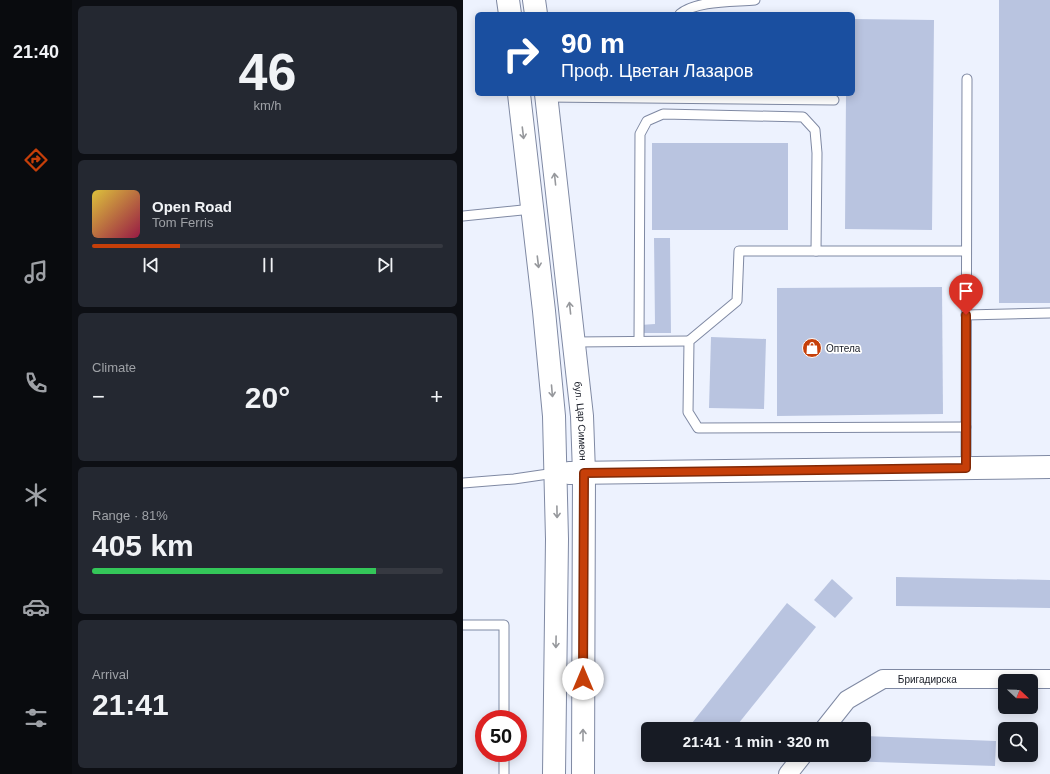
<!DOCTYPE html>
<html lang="en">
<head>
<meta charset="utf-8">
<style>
  body { margin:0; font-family:Helvetica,sans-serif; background:#242831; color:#f1f3f6; height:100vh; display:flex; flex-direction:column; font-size:15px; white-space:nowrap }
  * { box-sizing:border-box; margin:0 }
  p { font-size:13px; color:#9ea1a6 }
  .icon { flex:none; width:22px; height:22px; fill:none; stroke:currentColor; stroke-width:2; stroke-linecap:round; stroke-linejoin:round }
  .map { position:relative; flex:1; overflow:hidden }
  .side { display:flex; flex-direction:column; gap:6px; padding:6px; background:#0d0f14; width:391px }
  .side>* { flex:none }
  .hud { position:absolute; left:12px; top:12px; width:380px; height:84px; border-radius:6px; box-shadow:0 2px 10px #0003; background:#1a4fa0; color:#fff; overflow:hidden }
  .needle { width:26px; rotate:112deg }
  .controls { position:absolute; left:535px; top:674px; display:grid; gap:8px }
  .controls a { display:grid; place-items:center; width:40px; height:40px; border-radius:6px; background:#171b24; box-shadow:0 2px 10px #0003; font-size:20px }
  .speed { position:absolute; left:12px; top:710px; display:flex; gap:8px; font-size:20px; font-weight:700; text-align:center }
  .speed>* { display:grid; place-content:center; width:52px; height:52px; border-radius:50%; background:#171b24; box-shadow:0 2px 10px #0003; line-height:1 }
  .speed .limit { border:6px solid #d22; background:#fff; color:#111 }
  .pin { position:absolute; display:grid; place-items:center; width:34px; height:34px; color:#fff; margin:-41px -17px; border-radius:50% 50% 50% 0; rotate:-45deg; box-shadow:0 0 4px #0007 }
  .pin .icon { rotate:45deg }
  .me { position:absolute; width:44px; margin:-22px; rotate:0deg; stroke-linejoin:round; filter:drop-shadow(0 0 3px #0008) }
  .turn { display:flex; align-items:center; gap:14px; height:84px; padding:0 20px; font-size:18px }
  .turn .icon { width:52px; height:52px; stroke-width:2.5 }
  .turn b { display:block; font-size:28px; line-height:34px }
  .big { font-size:30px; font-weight:700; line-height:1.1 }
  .side .tile { flex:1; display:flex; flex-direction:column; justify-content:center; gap:6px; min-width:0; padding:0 14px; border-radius:6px; background:#242831 }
  .side .dial { align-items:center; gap:0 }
  .dial b { font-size:52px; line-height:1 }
  .song { display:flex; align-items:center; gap:12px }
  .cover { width:48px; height:48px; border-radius:6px; background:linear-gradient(135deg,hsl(50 70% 55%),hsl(340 70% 35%)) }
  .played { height:4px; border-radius:2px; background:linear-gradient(90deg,#c63f09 25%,#363941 25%) }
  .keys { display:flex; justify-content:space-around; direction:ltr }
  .heat { display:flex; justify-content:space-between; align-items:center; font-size:22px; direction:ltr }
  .charge { height:6px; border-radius:3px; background:linear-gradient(90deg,#34c759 81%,#363941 0) }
  .trip { position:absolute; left:178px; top:722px; width:230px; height:40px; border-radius:6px; background:#171b24; box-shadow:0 2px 10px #0003; font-weight:700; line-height:40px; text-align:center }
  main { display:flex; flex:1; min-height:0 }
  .tab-bar { display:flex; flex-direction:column; width:72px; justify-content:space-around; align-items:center; background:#090b0e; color:#9ea1a6 }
  .tab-bar .icon { width:28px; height:28px }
  .tab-bar .on { color:#c63f09 }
  .tab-bar b { font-size:18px; color:#f1f3f6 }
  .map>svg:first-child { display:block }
  .building { fill:#b9c4e0 }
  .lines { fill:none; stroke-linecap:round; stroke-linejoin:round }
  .lane-casing { stroke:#7f89a3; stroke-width:11 }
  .street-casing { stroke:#7f89a3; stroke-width:20 }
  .secondary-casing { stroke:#7f89a3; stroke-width:24 }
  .lane { stroke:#fff; stroke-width:9 }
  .street { stroke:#fff; stroke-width:18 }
  .secondary { stroke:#fff; stroke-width:22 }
  .oneway { stroke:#96989c }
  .route-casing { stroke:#812906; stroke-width:10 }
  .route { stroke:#c63f09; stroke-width:7 }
  .labels { text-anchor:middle; stroke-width:3.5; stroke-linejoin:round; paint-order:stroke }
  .poi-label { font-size:10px; fill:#161a24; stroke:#fff; text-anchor:start }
  .street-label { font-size:10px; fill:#161a24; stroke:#fff }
</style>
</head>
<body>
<main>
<nav class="tab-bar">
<b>21:40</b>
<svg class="icon on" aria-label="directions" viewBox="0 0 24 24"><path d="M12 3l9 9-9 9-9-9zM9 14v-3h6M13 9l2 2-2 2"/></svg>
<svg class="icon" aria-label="music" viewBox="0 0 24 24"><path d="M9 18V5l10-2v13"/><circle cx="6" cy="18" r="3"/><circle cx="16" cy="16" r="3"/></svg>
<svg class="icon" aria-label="phone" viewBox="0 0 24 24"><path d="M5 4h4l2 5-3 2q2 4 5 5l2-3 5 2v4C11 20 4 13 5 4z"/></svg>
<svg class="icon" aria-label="climate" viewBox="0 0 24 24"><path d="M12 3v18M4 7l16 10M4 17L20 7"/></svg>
<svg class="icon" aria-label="car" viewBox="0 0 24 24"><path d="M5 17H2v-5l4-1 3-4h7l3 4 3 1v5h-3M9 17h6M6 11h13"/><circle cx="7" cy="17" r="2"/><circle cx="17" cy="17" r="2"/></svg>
<svg class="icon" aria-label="filters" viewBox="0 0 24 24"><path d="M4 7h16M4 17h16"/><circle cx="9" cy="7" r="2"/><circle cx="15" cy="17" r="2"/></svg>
</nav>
<section class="side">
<div class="tile dial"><b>46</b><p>km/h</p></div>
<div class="tile">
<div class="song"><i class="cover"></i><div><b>Open Road</b><p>Tom Ferris</p></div></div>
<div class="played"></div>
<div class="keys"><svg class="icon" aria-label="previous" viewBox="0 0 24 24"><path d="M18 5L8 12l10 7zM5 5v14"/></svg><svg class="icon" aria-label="pause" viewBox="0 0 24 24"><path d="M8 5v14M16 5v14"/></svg><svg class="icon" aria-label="next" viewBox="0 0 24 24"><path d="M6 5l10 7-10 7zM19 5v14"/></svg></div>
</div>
<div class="tile"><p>Climate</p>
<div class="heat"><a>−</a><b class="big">20°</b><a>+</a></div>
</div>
<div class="tile"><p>Range · 81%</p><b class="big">405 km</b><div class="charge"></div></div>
<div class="tile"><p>Arrival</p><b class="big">21:41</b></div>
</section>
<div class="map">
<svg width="587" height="774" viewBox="0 0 587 774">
  <rect width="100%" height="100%" fill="#edf2fe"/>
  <!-- building -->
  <g class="building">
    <rect x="536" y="0" width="51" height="303"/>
    <path d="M 390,19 L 471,20 L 469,230 L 382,229 L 383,94 L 390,94 Z"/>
    <rect x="189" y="143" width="136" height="87"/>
    <path d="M 191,238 L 207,238 L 208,333 L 177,333 L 177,325 L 192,324 Z"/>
    <path d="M 479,287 L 480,414 L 314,416 L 314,288 Z"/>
    <path d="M 248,337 L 303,339 L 301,409 L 246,408 Z"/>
    <path d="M 433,577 L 587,580 L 587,608 L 433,606 Z"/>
    <path d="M 369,579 L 390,598 L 372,618 L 351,600 Z"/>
    <path d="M 324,603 L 353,627 L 271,729 L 237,729 L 229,723 Z"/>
    <path d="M 401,736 L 533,741 L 532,766 L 383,761 L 383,755 L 401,755 Z"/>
  </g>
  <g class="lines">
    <defs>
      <g id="lane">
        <path d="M 217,14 C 234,0 271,2 292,0"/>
        <path d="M 83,97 L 371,100"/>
        <path d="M 0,216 L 69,209"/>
        <path d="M 503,315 L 587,313"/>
        <path d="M 176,341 L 177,134 L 184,121 L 200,114 L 340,117 L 352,130 L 354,153 L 353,251"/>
        <path d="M 111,342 L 226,341"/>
        <path d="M 503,427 L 235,428 L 225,412 L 226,341 L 274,301 L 276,251 L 503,251"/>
        <path d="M 503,468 L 504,79"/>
        <path d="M 0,483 L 51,479 L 92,473"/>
        <path d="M 0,625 L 41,625 L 41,719"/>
        <path d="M 41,753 L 41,774"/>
      </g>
      <g id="street">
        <path id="s1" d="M 361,729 L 384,700 L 420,679 L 587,679"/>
        <path d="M 325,774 L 340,755"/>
      </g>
      <g id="secondary">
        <path d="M 45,0 L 47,14"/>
        <path d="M 71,0 L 73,14"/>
        <path d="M 56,94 L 81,311 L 91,416 L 94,539 L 91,774"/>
        <path id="s2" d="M 83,94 L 119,416 L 121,473 L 120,774"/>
        <path d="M 106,473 L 587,467"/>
      </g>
    </defs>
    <!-- lane casing -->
    <use href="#lane" class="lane-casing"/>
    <!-- street casing -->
    <use href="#street" class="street-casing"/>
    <!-- secondary casing -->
    <use href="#secondary" class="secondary-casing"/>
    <!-- lane -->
    <use href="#lane" class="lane"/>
    <!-- street -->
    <use href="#street" class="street"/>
    <!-- secondary -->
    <use href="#secondary" class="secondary"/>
  </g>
  <!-- one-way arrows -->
  <defs><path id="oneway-shaft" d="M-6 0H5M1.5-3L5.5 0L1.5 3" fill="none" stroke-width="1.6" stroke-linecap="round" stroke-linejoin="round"/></defs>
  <g class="oneway">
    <use href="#oneway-shaft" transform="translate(60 133) rotate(83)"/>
    <use href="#oneway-shaft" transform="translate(92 179) rotate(-96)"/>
    <use href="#oneway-shaft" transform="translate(75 262) rotate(83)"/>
    <use href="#oneway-shaft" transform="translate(107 308) rotate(-96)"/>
    <use href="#oneway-shaft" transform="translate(89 391) rotate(85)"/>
    <use href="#oneway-shaft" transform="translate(94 512) rotate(89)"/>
    <use href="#oneway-shaft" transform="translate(93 642) rotate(91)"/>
    <use href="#oneway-shaft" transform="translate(120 735) rotate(-90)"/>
  </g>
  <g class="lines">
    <defs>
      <path id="route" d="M 120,679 L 121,473 L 503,468 L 503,315"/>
    </defs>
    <!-- route casing -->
    <use href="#route" class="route-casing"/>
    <!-- route -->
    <use href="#route" class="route"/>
  </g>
  <!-- icons -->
  <defs>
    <symbol id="shop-disc" viewBox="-11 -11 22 22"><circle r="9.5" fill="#c63f09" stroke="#fff"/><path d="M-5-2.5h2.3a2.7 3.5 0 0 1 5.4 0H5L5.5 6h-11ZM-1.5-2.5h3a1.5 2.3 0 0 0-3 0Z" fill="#fff"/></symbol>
  </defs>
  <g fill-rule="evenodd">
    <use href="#shop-disc" x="338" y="337" width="22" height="22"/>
  </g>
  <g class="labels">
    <!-- poi labels -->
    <g class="poi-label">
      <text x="363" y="352">Оптела</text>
    </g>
    <!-- street labels -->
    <g class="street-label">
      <text dy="4" stroke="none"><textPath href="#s2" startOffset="329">бул. Цар Симеон</textPath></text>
      <text dy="4" stroke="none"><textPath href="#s1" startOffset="123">Бригадирска</textPath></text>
    </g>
  </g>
</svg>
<div class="controls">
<a><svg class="needle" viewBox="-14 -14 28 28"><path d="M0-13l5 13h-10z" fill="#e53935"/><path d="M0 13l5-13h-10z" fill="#9ea1a6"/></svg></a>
<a><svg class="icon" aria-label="search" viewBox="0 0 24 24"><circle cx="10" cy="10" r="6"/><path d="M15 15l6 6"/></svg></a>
</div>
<div class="speed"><div class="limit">50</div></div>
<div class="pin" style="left:503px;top:315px;background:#d93025"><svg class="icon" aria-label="arrive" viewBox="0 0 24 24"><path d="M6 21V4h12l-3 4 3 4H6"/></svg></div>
<svg class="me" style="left:120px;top:679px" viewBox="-20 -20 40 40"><circle r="19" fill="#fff"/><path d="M0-13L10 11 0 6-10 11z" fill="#c63f09"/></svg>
<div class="trip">21:41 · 1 min · 320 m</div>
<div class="hud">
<div class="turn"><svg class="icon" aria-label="right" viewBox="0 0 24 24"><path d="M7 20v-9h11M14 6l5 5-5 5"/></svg><div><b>90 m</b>Проф. Цветан Лазаров</div></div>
</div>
</div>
</main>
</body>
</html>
